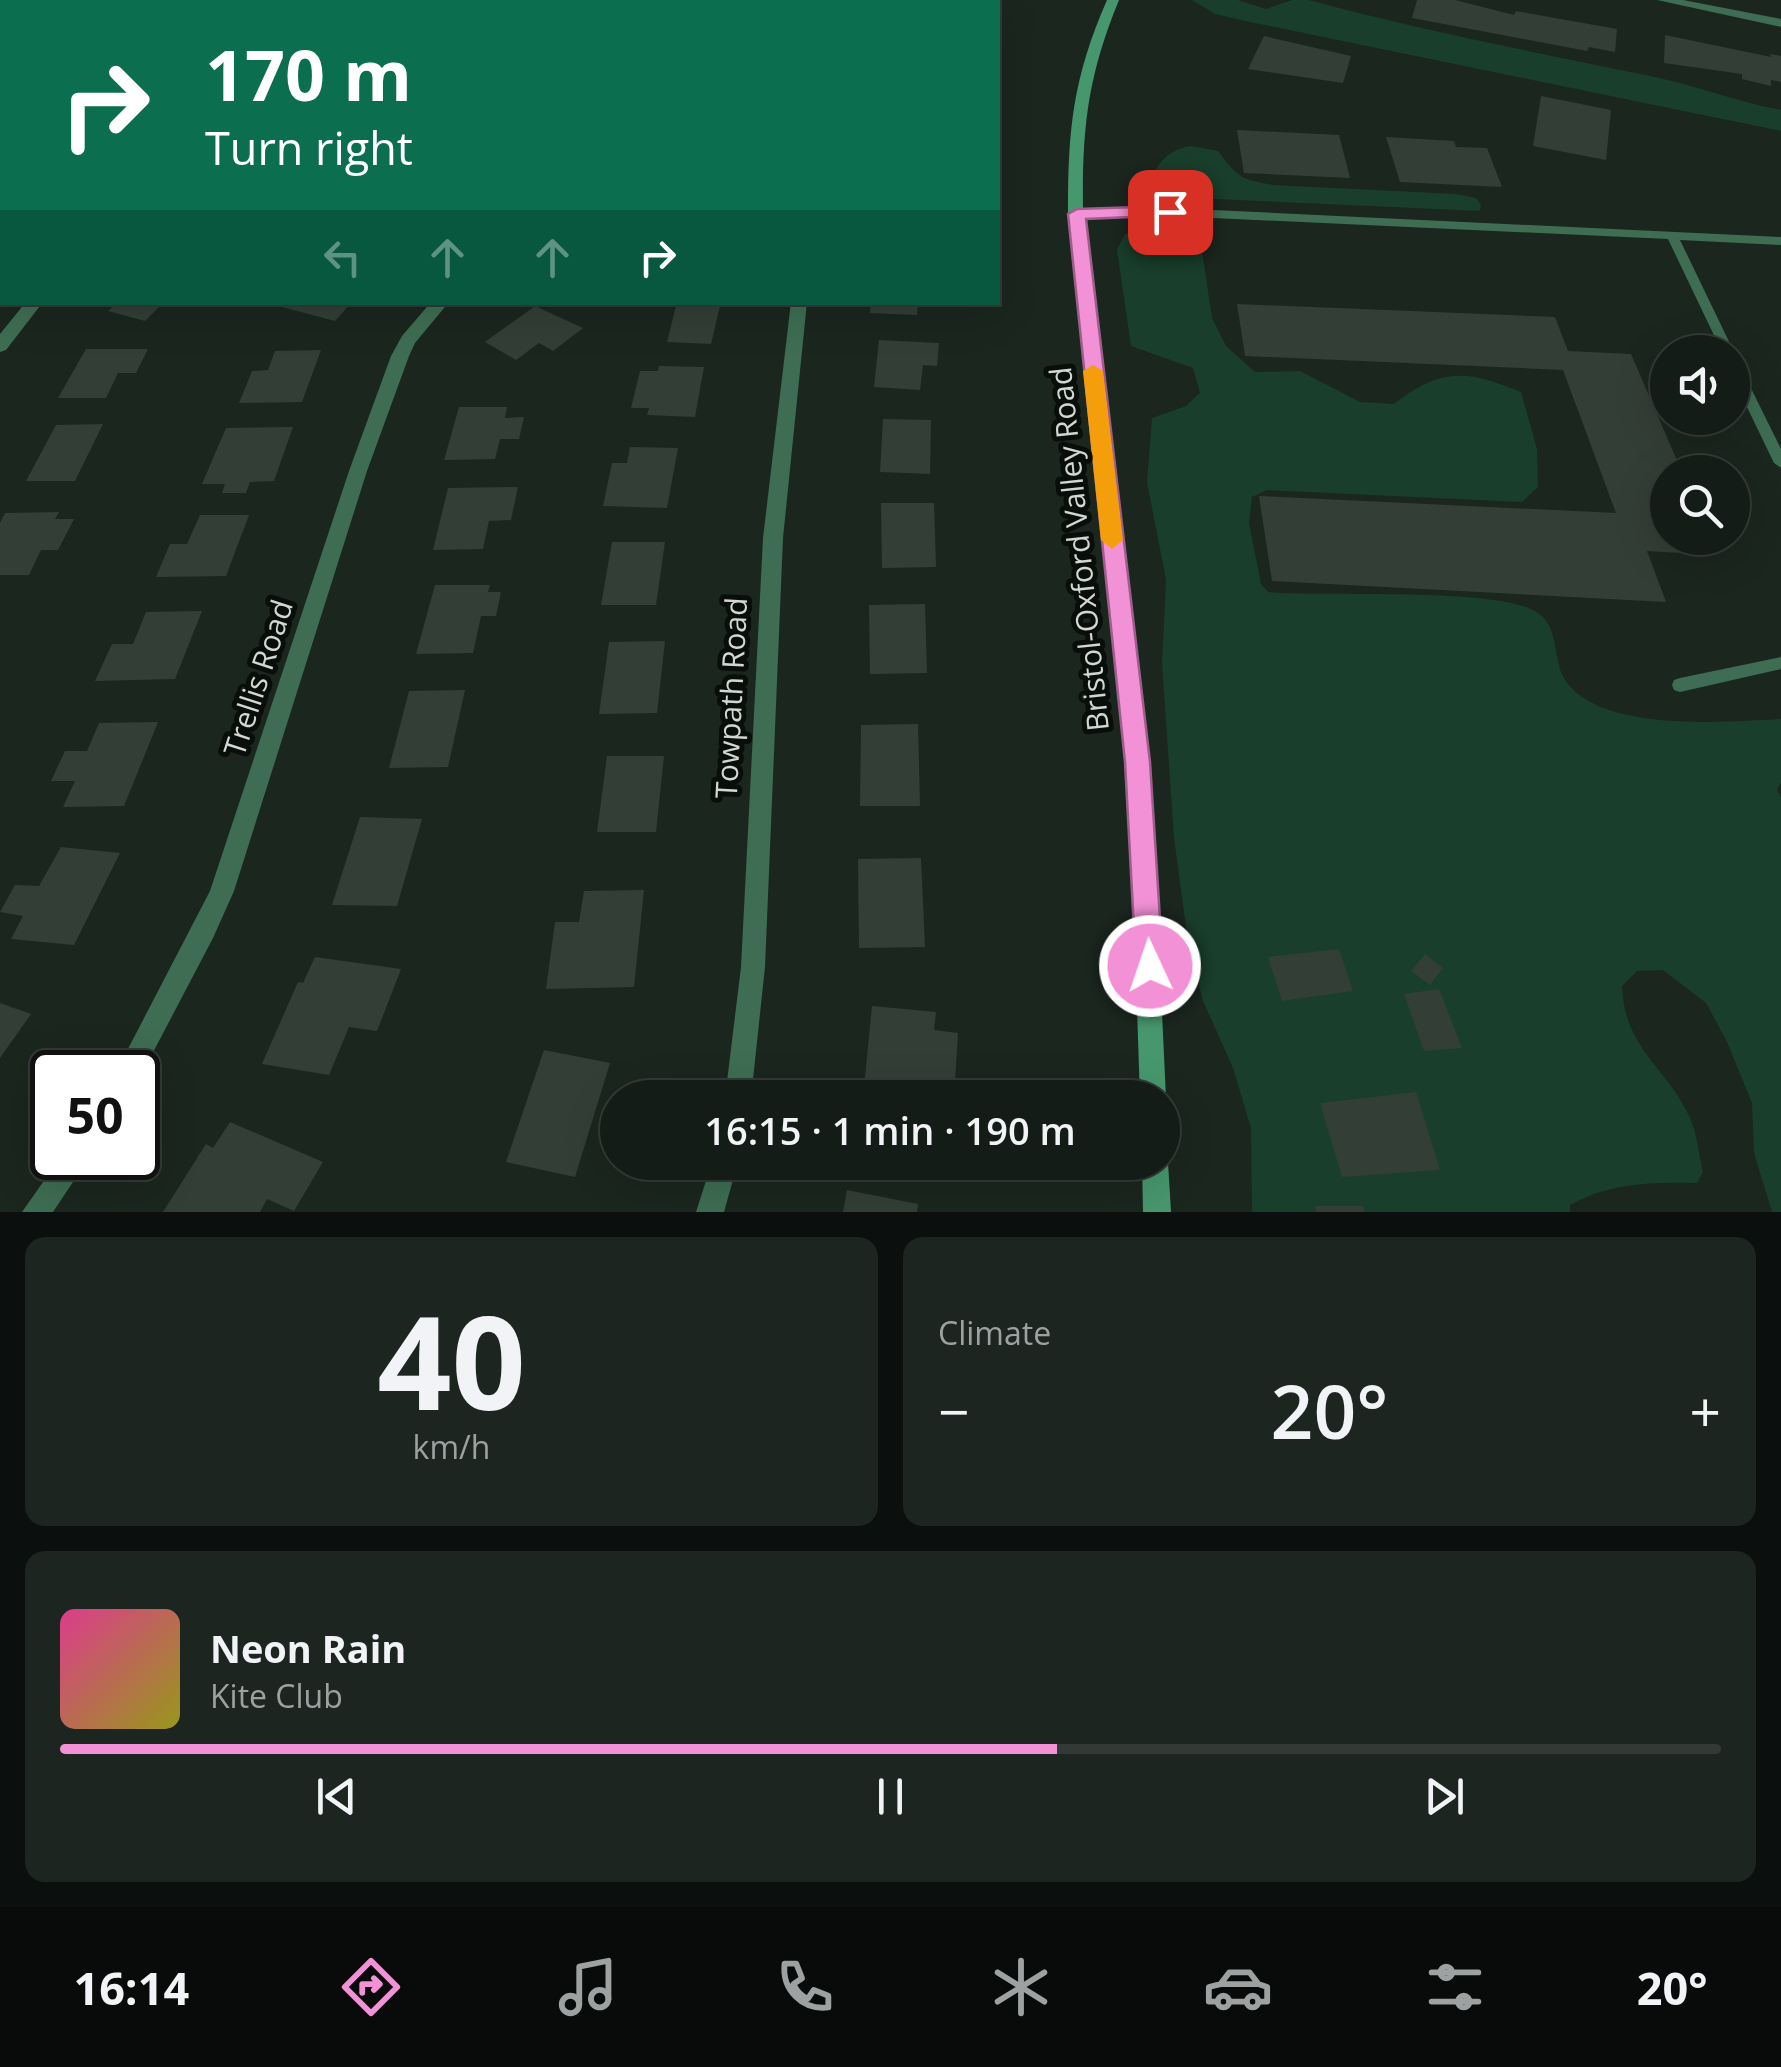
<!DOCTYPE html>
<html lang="en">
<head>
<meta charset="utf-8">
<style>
  body { margin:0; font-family:"Open Sans",sans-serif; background:#1d2520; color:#f1f3f6; height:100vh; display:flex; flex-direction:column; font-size:38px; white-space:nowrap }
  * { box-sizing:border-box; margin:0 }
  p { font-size:32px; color:#9da1a1 }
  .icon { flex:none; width:55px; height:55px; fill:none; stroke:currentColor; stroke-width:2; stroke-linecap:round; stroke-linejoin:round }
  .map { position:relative; height:1212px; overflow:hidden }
  .drawer { display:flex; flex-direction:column; gap:25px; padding:25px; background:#0b0f0d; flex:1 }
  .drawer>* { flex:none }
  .banner { position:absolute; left:0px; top:0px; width:1000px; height:305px; box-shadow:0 10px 40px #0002,0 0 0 2px #333a36; background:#0b6e4f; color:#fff; overflow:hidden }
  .buttons { position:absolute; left:1650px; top:335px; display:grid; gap:20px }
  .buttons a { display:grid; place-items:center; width:100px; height:100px; border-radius:50%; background:#141c17; box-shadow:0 10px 40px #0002,0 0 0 2px #333a36; font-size:50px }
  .speed { position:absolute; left:30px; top:1050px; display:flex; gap:20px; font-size:50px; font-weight:700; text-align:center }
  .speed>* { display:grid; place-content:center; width:130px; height:130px; border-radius:50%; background:#141c17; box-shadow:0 10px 40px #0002,0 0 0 2px #333a36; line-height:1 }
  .speed .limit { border:5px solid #111; border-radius:15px; background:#fff; color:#111 }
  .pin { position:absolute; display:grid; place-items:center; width:85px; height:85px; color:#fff; margin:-42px; border-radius:20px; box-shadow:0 5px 15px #0006 }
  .me { position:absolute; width:110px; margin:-55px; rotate:357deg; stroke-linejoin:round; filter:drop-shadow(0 0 8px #0008) }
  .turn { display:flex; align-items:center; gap:35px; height:210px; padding:0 40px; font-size:45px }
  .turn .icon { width:130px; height:130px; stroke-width:2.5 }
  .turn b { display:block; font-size:70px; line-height:85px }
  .lanes { display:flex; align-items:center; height:95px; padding:0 40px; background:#0003; justify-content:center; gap:50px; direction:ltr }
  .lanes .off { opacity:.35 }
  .big { font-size:75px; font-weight:600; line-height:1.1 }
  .drawer .widget { flex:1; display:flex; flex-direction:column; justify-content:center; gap:15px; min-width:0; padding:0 35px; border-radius:20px; background:#1d2520 }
  .drawer .dial { align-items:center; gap:0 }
  .dial b { font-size:130px; line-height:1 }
  .song { display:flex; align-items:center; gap:30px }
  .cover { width:120px; height:120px; border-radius:15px; background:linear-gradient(135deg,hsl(330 70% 55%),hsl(60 70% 35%)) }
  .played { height:10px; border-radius:5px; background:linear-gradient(90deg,#f391d6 60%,#333a36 60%) }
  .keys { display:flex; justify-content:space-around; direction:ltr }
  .heat { display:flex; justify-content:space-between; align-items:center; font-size:55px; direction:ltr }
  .drawer .tiles { flex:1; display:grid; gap:25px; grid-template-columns:1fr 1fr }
  .widget:last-child { grid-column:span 2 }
  .trip { position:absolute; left:600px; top:1080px; width:580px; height:100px; border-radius:50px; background:#141c17; box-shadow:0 10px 40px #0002,0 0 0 2px #333a36; font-weight:600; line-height:100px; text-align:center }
  .dock { display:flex; height:160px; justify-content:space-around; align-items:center; background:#080b09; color:#9da1a1 }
  .dock .icon { width:70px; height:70px }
  .dock .current { color:#f391d6 }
  .dock b { font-size:45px; color:#f1f3f6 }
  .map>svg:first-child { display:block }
  .green { fill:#193e2b }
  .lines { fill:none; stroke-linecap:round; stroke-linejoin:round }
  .stream { fill:#045534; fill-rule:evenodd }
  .building { fill:#333e37 }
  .lane { fill:#3e6d53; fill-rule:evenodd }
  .street { fill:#3e6d53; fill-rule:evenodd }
  .secondary { fill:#47976e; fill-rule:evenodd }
  .route { fill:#f391d6; stroke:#9e5e8b; stroke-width:2.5 }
  .slow { fill:#f59e0b }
  .labels { text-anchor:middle; stroke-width:10; stroke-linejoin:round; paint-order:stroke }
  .street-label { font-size:30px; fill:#d1d7d3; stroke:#090e0b }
</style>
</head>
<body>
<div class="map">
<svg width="1781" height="1212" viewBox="0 0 1781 1212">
  <rect width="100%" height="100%" fill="#1b261f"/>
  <!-- green -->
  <g class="green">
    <path d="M 1192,0 L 1238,0 L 1266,9 L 1292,0 L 1309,0 C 1423,31 1539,53 1655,77 C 1697,86 1738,102 1781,110 L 1781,131 L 1250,22 L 1215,14 Z"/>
    <path d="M 1191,146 L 1218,151 C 1238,177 1239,179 1273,185 L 1456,194 L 1476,198 L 1481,205 L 1480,211 L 1193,198 L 1162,194 L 1151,186 C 1154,164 1169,149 1191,146 Z"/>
    <path d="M 1146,230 L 1175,230 L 1200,237 L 1212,318 L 1226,346 L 1255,372 L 1300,371 L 1360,402 L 1394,404 C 1441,367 1468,370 1521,392 L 1537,449 L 1538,487 L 1522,502 L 1267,490 L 1252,497 L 1249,523 L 1261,584 L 1268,592 C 1326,597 1493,587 1535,611 C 1560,625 1552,657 1564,678 C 1596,733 1725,722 1781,719 L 1781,783 L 1777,789 L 1781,798 L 1781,1212 L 1772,1212 L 1754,1153 L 1752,1103 L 1727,1042 L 1706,1003 L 1663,970 L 1637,971 L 1622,986 C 1624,1049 1668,1068 1690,1118 C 1697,1134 1699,1155 1703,1172 L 1697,1183 C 1652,1182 1609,1183 1570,1205 L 1570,1212 L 1252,1212 L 1251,1128 L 1233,1068 L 1203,1001 L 1188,942 L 1174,838 L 1162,663 L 1166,580 L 1147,482 L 1152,418 L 1186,406 L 1200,393 L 1193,368 L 1131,346 L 1117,250 L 1125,234 Z"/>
  </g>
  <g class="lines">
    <!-- stream -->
    <g class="stream">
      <path d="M 329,0 L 340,0 L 337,2 L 328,2 Z"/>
      <path d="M 2,218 L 2,225 L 0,226 L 0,219 Z"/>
    </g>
  </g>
  <!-- building -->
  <g class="building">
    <path d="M 1417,0 L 1455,0 L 1514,15 L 1516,11 L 1617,29 L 1615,52 L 1589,47 L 1587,51 L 1412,18 Z"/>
    <path d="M 1665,35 L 1771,57 L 1770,54 L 1781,56 L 1781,82 L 1771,80 L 1771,86 L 1742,79 L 1742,74 L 1664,63 Z"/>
    <path d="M 1264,36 L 1351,56 L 1343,83 L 1248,69 Z"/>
    <path d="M 1541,96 L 1611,110 L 1606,160 L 1533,146 Z"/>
    <path d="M 1237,130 L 1339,135 L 1350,178 L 1244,173 Z"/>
    <path d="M 1386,137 L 1454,141 L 1456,147 L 1487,148 L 1502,187 L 1400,182 Z"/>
    <path d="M 118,302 L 164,302 L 145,321 L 108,311 Z"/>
    <path d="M 287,302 L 352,302 L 335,321 L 282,307 Z"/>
    <path d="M 677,302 L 721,302 L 711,344 L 667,342 Z"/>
    <path d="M 871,302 L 918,302 L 917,315 L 870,313 Z"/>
    <path d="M 1237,304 L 1555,317 L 1568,351 L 1631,354 L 1682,472 L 1668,472 L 1668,538 L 1709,538 L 1716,555 L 1647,551 L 1666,602 L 1272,581 L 1259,496 L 1616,513 L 1563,370 L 1245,356 Z"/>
    <path d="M 535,306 L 583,328 L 553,351 L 539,343 L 516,360 L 485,342 Z"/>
    <path d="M 879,340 L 939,343 L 937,366 L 923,365 L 920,390 L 874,387 Z"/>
    <path d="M 86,349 L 148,349 L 136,373 L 118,373 L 106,398 L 58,398 Z"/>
    <path d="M 321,350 L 302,402 L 239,403 L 252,371 L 268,370 L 275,351 Z"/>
    <path d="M 659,366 L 704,367 L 695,417 L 647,415 L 649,408 L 631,408 L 640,371 L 658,371 Z"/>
    <path d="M 459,407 L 507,407 L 505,418 L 524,417 L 519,439 L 500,439 L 495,459 L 444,460 Z"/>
    <path d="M 883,419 L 931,420 L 930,474 L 880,472 Z"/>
    <path d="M 103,424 L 75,481 L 26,481 L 56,425 Z"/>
    <path d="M 293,427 L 274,481 L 250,482 L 246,493 L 222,493 L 225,484 L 202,484 L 226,428 Z"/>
    <path d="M 630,447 L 678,448 L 667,508 L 603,506 L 612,463 L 627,463 Z"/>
    <path d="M 518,487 L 511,520 L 489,521 L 483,549 L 433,550 L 448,488 Z"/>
    <path d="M 881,503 L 934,503 L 936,567 L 882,568 Z"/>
    <path d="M 59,512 L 55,519 L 74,519 L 58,550 L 41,550 L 29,575 L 0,575 L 0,523 L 5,513 Z"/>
    <path d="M 200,515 L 249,515 L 226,576 L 156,577 L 170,544 L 187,544 Z"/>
    <path d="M 612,542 L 665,542 L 656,605 L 601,605 Z"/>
    <path d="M 435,585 L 490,585 L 488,592 L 501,592 L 496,616 L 481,616 L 473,653 L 416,654 Z"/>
    <path d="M 925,604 L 927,673 L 870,674 L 869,605 Z"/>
    <path d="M 202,611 L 175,679 L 95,681 L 112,644 L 133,644 L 146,612 Z"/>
    <path d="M 665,641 L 657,713 L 599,714 L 609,642 Z"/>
    <path d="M 465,690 L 448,767 L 389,768 L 409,691 Z"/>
    <path d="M 158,722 L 124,806 L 63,807 L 75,781 L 51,781 L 65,751 L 87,751 L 99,723 Z"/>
    <path d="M 918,724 L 920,806 L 860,806 L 861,725 Z"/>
    <path d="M 607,756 L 664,756 L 656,832 L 597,832 Z"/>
    <path d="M 360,817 L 422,819 L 397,906 L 332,905 Z"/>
    <path d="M 61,847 L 120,853 L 74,945 L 11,939 L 23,916 L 0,912 L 15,885 L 39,886 Z"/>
    <path d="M 921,858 L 925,947 L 859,948 L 858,859 Z"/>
    <path d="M 644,890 L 634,987 L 546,989 L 555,922 L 579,922 L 584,891 Z"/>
    <path d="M 1339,949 L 1353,991 L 1282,1001 L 1268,957 Z"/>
    <path d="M 1425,954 L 1443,968 L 1430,985 L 1411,971 Z"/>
    <path d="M 315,957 L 401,969 L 377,1031 L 349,1027 L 329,1075 L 262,1064 L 298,982 L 303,983 Z"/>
    <path d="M 1439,989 L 1462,1048 L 1424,1051 L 1404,994 Z"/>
    <path d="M 0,1003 L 31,1014 L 0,1058 Z"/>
    <path d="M 872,1006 L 936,1012 L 934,1030 L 958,1033 L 954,1098 L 863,1098 Z"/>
    <path d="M 544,1050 L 610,1063 L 575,1177 L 506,1162 Z"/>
    <path d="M 1416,1092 L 1440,1170 L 1342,1177 L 1320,1103 Z"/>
    <path d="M 230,1122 L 323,1162 L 294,1211 L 267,1199 L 260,1212 L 163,1212 L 206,1144 L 213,1148 Z"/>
    <path d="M 847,1190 L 918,1204 L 917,1212 L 843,1212 Z"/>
    <path d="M 1315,1206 L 1363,1206 L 1365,1212 L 1316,1212 Z"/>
  </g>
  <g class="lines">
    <!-- lane -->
    <g class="lane">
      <path d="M 1170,208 L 1781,237 L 1781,245 L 1680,240 L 1734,352 L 1732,355 L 1732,352 L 1722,352 L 1668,239 L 1170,216 L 1077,218 L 1071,214 L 1077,210 Z"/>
      <path d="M 1732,358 L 1738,362 L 1781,449 L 1781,468 L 1774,463 L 1732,376 Z"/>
      <path d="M 1781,657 L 1781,669 L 1680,692 L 1674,690 L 1672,685 L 1674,680 L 1680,678 Z"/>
    </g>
    <!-- street -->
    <g class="street">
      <path d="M 1657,0 L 1683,0 L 1781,19 L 1781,27 Z"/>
      <path d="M 0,52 L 2,53 L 2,61 L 0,61 Z"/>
      <path d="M 26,302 L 43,302 L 6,350 L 0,352 L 0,334 Z"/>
      <path d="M 431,302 L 449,302 L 415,343 L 409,356 L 367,471 L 234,891 L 213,938 L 138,1081 L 138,1072 L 116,1072 L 210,891 L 349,471 L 391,356 L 402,336 Z"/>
      <path d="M 791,302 L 807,302 L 783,538 L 765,967 L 751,1098 L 725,1098 L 741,967 L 763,538 Z"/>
      <path d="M 60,1158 L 89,1158 L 53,1212 L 22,1212 Z"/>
      <path d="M 712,1162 L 738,1162 L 724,1212 L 696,1212 Z"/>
    </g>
    <!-- secondary -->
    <g class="secondary">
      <path d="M 1107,0 L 1119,0 C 1087,78 1082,129 1083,212 L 1152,799 L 1166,1098 L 1162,1106 L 1162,1098 L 1140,1098 L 1130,799 L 1068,212 C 1068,128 1073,78 1107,0 Z"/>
      <path d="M 1162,1152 L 1168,1162 L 1171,1212 L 1143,1212 L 1142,1162 L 1162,1162 Z"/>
    </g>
  </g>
  <!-- route -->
  <path class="route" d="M 1170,206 L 1176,208 L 1176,215 L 1086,219 L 1150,762 L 1163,966 L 1159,975 L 1150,979 L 1140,975 L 1136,966 L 1125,762 L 1068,214 L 1077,209 Z"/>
  <!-- slow -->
  <path class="slow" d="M 1093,365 L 1103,371 L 1123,540 L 1112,549 L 1101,540 L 1083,371 Z"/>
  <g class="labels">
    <!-- street labels -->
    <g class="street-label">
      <text transform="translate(1080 549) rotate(-96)" y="10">Bristol-Oxford Valley Road</text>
      <text transform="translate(259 678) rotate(-72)" y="10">Trellis Road</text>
      <text transform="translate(732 698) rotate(-87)" y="10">Towpath Road</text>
    </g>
  </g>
</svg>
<div class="buttons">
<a><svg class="icon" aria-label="sound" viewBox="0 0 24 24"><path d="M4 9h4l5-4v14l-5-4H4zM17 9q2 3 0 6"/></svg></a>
<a><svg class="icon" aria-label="search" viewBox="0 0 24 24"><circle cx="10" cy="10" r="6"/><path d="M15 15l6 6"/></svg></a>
</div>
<div class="speed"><div class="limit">50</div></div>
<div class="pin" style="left:1170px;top:212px;background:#d93025"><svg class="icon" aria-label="arrive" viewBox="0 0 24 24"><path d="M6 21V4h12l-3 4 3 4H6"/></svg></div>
<svg class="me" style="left:1150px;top:966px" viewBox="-20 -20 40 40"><circle r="17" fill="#f391d6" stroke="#fff" stroke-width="3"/><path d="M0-11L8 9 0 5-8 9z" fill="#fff"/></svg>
<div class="trip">16:15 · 1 min · 190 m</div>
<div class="banner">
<div class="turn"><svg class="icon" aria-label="right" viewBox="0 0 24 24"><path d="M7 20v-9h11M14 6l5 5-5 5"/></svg><div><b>170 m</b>Turn right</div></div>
<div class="lanes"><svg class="icon off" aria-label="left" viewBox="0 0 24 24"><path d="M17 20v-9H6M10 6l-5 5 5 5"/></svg><svg class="icon off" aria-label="ahead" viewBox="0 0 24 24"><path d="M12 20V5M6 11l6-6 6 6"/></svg><svg class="icon off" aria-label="ahead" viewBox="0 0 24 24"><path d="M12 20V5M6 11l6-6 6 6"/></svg><svg class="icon" aria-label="right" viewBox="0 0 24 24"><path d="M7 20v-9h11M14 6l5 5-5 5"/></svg></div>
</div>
</div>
<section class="drawer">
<div class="tiles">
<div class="widget dial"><b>40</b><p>km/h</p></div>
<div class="widget"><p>Climate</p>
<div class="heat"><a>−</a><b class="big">20°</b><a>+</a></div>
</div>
<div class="widget">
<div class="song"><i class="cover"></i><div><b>Neon Rain</b><p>Kite Club</p></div></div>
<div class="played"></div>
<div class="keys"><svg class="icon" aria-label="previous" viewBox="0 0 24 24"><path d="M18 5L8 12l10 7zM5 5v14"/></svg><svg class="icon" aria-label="pause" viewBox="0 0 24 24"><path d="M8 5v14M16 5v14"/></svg><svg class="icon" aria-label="next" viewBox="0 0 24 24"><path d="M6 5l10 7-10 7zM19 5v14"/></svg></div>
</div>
</div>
</section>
<nav class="dock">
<b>16:14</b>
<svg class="icon current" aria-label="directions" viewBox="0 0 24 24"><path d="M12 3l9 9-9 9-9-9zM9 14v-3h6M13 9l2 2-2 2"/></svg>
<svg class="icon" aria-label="music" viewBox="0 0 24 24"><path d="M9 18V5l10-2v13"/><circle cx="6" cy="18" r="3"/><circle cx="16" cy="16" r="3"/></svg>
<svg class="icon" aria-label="phone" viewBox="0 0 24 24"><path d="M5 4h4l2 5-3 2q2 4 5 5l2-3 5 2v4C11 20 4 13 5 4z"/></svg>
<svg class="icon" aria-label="climate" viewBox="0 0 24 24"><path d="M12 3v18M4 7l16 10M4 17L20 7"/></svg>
<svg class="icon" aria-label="car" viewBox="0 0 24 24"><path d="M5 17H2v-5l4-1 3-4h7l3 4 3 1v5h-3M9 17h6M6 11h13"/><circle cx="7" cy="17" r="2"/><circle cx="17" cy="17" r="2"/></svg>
<svg class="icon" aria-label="filters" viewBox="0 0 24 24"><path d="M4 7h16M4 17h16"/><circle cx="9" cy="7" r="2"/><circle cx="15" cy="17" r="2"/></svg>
<b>20°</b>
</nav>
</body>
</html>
